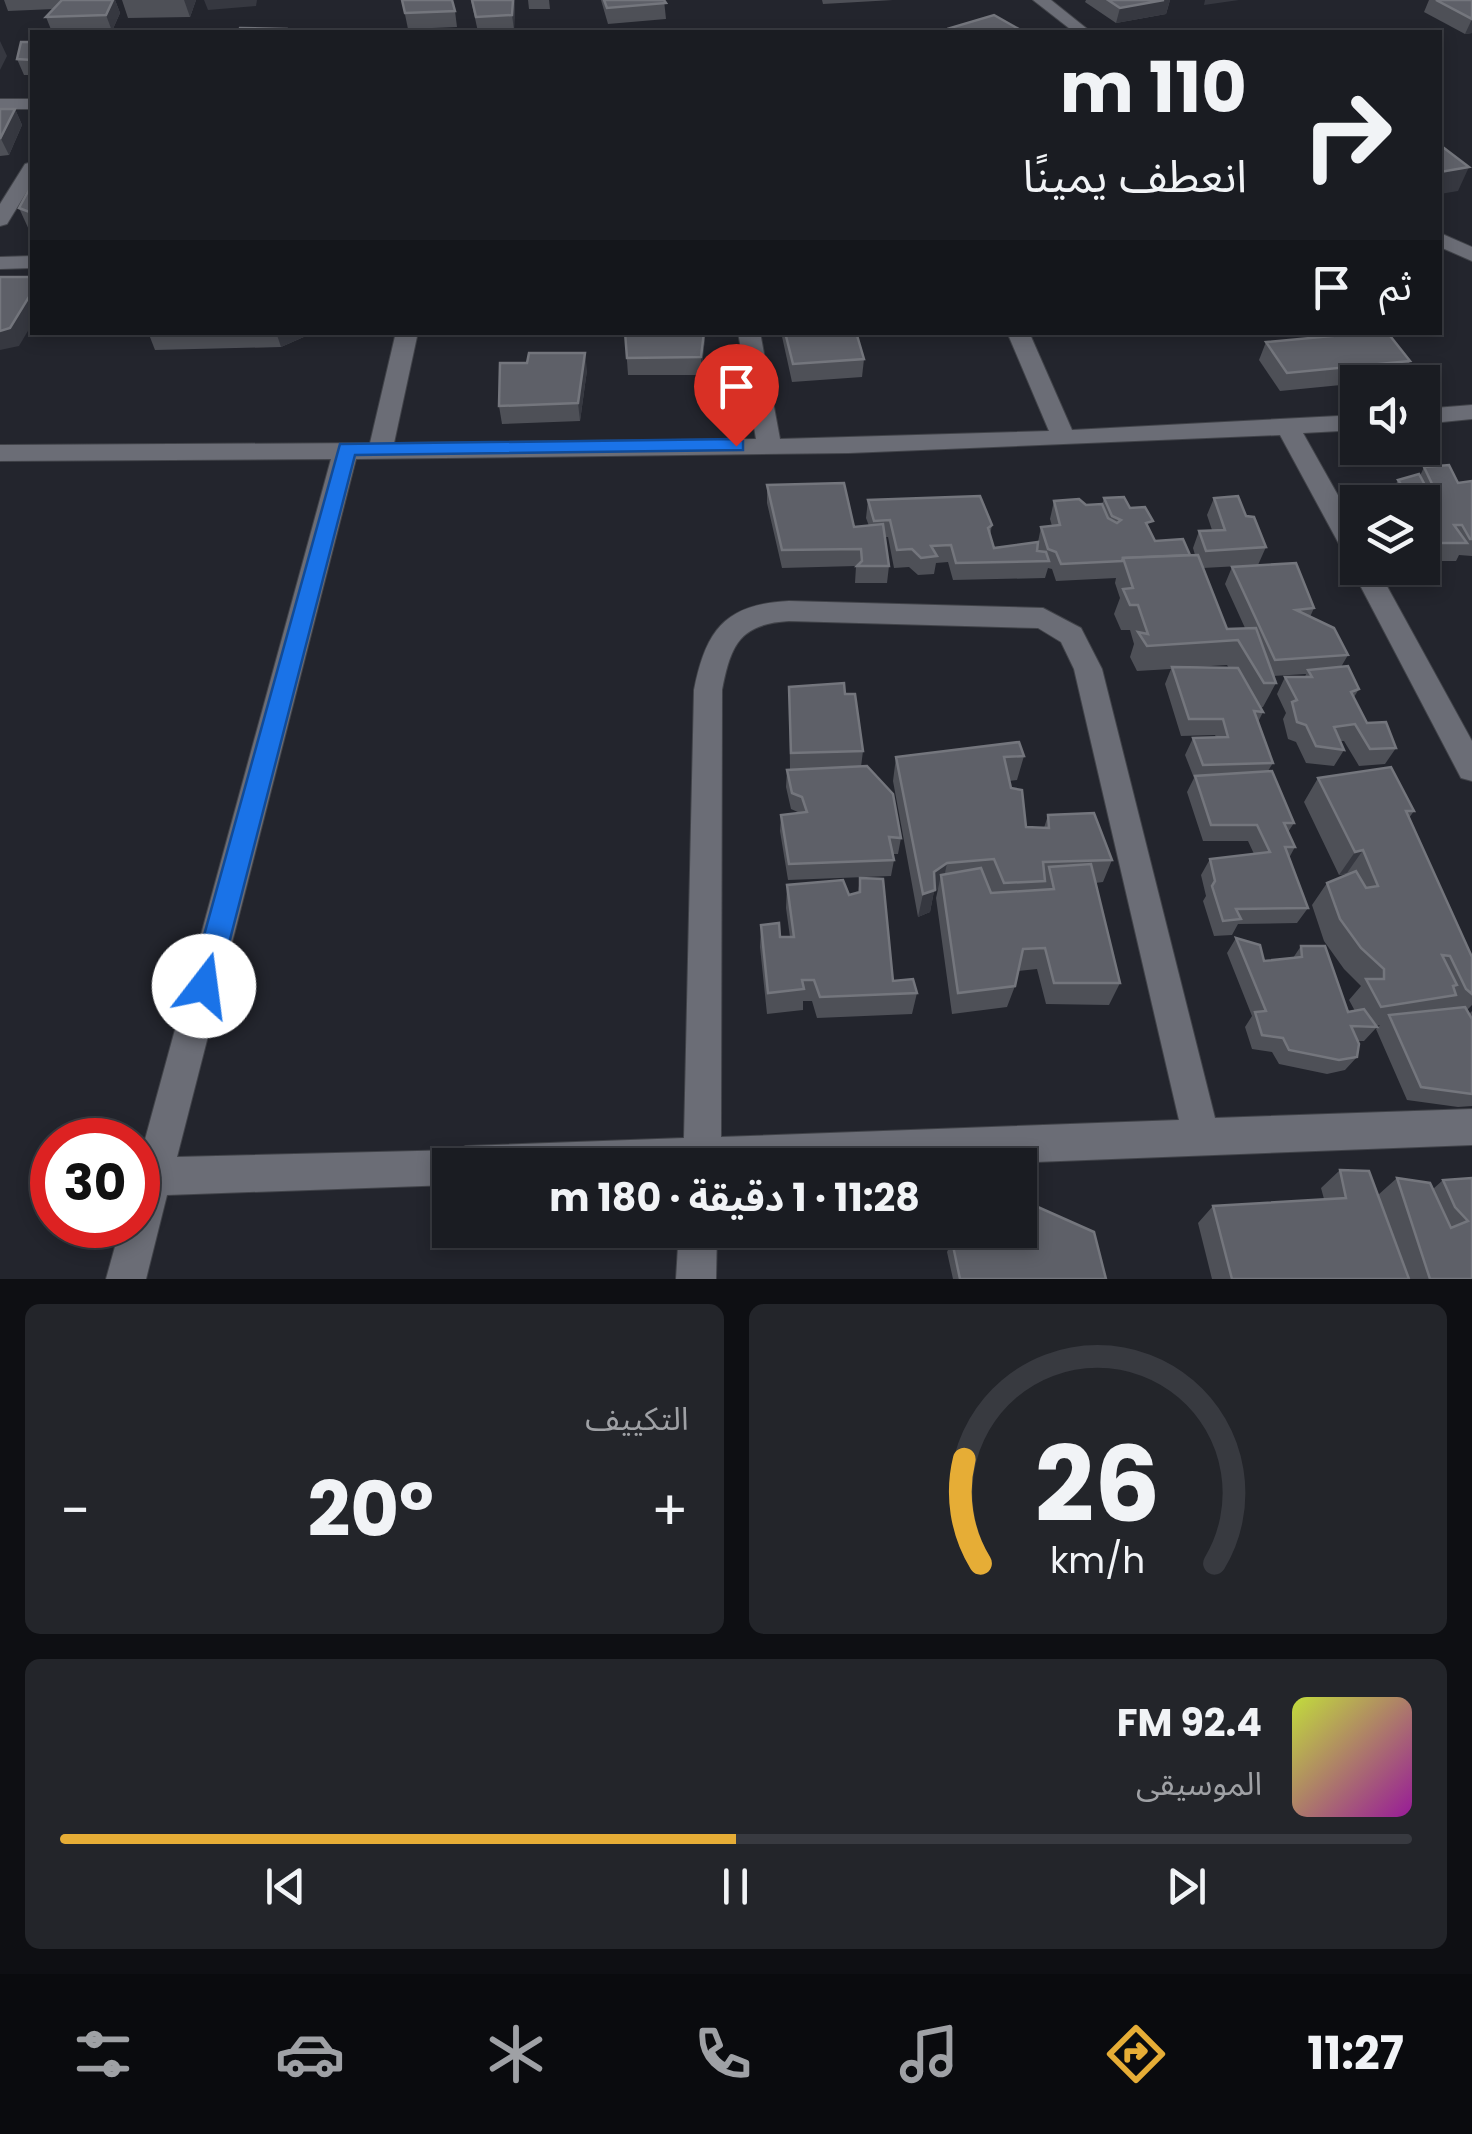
<!DOCTYPE html>
<html lang="ar">
<head>
<meta charset="utf-8">
<style>
  body { margin:0; font-family:Poppins,"Noto Sans Arabic",sans-serif; background:#23252a; color:#f1f3f6; direction:rtl; height:100vh; display:flex; flex-direction:column; font-size:38px; white-space:nowrap }
  * { box-sizing:border-box; margin:0 }
  p { font-size:32px; color:#9fa1a5 }
  .icon { flex:none; width:55px; height:55px; fill:none; stroke:currentColor; stroke-width:2; stroke-linecap:round; stroke-linejoin:round }
  .map { position:relative; height:1279px; overflow:hidden; direction:ltr }
  .side { display:flex; flex-direction:column; gap:25px; padding:25px; background:#0e0f13; flex:1 }
  .side>* { flex:none }
  .banner { position:absolute; left:30px; top:30px; width:1412px; height:305px; border-radius:0px; box-shadow:0 5px 15px #0003,0 0 0 2px #383a40; direction:rtl; background:#1a1c22; color:#f1f3f6; overflow:hidden }
  .fabs { position:absolute; left:1340px; top:365px; display:grid; gap:20px }
  .fabs a { display:grid; place-items:center; width:100px; height:100px; border-radius:0px; background:#1a1c22; box-shadow:0 5px 15px #0003,0 0 0 2px #383a40; font-size:50px }
  .speed { position:absolute; left:30px; top:1118px; display:flex; gap:20px; font-size:50px; font-weight:700; text-align:center }
  .speed>* { display:grid; place-content:center; width:130px; height:130px; border-radius:50%; background:#1a1c22; box-shadow:0 5px 15px #0003,0 0 0 2px #383a40; line-height:1 }
  .speed .limit { border:15px solid #d22; background:#fff; color:#111 }
  .pin { position:absolute; display:grid; place-items:center; width:85px; height:85px; color:#fff; margin:-102px -42px; border-radius:50% 50% 50% 0; rotate:-45deg; box-shadow:0 0 10px #0007 }
  .pin .icon { rotate:45deg }
  .me { position:absolute; width:110px; margin:-55px; rotate:15deg; stroke-linejoin:round; filter:drop-shadow(0 0 8px #0008) }
  .turn { display:flex; align-items:center; gap:35px; height:210px; padding:0 30px; font-size:45px }
  .turn .icon { width:130px; height:130px; stroke-width:2.5 }
  .turn b { display:block; font-size:70px; line-height:85px }
  .then { display:flex; align-items:center; height:95px; padding:0 30px; background:#0003; gap:20px; font-size:38px }
  .big { font-size:75px; font-weight:700; line-height:1.1 }
  .side .tile { flex:1; display:flex; flex-direction:column; justify-content:center; gap:15px; min-width:0; padding:0 35px; border-radius:15px; background:#23252a }
  .side .dial { align-items:center; gap:0 }
  .dial svg { height:260px; overflow:visible; fill:none; stroke:#383a40; stroke-width:7; stroke-linecap:round; text-anchor:middle }
  .dial text { fill:#f1f3f6; stroke:none }
  .song { display:flex; align-items:center; gap:30px }
  .cover { width:120px; height:120px; border-radius:15px; background:linear-gradient(135deg,hsl(70 70% 55%),hsl(300 70% 35%)) }
  .played { height:10px; border-radius:5px; background:linear-gradient(90deg,#e6ad36 50%,#383a40 50%) }
  .keys { display:flex; justify-content:space-around; direction:ltr }
  .heat { display:flex; justify-content:space-between; align-items:center; font-size:55px; direction:ltr }
  .side .tiles { flex:1; display:grid; gap:25px; grid-template-columns:1fr 1fr }
  .tile:last-child { grid-column:span 2 }
  .trip { position:absolute; left:432px; top:1148px; width:605px; height:100px; border-radius:0px; background:#1a1c22; box-shadow:0 5px 15px #0003,0 0 0 2px #383a40; font-weight:700; line-height:100px; text-align:center; direction:rtl }
  .menu { display:flex; height:160px; justify-content:space-around; align-items:center; background:#0a0b0e; color:#9fa1a5 }
  .menu .icon { width:70px; height:70px }
  .menu .current { color:#e6ad36 }
  .menu b { font-size:45px; color:#f1f3f6 }
  .map>svg:first-child { display:block }
  .lines { fill:none; stroke-linecap:round; stroke-linejoin:round }
  .minor-casing { stroke:#414349; stroke-width:2 }
  .minor { fill:#6b6d76; fill-rule:evenodd }
  .wall { fill:#4e5057; fill-rule:evenodd }
  .shaded-wall { fill:#363840 }
  .building { fill:#5e6068; stroke:#74767d; stroke-width:2.5 }
  .route { fill:#1a73e8; stroke:#114b97; stroke-width:2.5 }
</style>
</head>
<body>
<div class="map">
<svg width="1472" height="1279" viewBox="0 0 1472 1279">
  <rect width="100%" height="100%" fill="#23252d"/>
  <g class="lines">
    <defs>
      <g id="minor">
        <path d="M 1033,0 L 1051,0 L 1091,32 L 1074,32 Z"/>
        <rect x="0" y="99" width="32" height="10"/>
        <path d="M 32,162 L 32,183 L 7,224 L 0,226 L 0,204 L 25,164 Z"/>
        <path d="M 1440,233 L 1472,247 L 1472,261 L 1440,247 Z"/>
        <path d="M 32,256 L 32,268 L 0,269 L 0,257 Z"/>
        <path d="M 396,332 L 418,332 L 394,443 L 756,439 L 738,332 L 760,332 L 780,439 L 1049,431 L 1007,332 L 1029,332 L 1072,430 L 1358,415 L 1358,430 L 1303,433 L 1358,531 L 1358,568 L 1377,568 L 1472,741 L 1472,781 L 1461,778 L 1351,568 L 1354,563 L 1345,555 L 1280,435 L 849,453 L 356,459 L 177,1157 L 457,1150 L 466,1146 L 684,1138 L 694,690 C 706,629 726,604 789,601 L 1043,608 L 1081,628 L 1102,669 L 1215,1118 L 1472,1109 L 1472,1145 L 956,1165 L 450,1165 L 450,1185 L 167,1195 L 146,1279 L 106,1279 L 121,1225 L 138,1225 L 138,1165 L 331,459 L 0,461 L 0,445 L 370,443 ZM 789,621 L 1038,628 L 1061,642 L 1074,669 L 1179,1120 L 721,1137 L 722,690 C 731,644 740,624 789,621 Z"/>
        <path d="M 1472,405 L 1472,419 L 1422,424 L 1422,409 Z"/>
        <path d="M 679,1230 L 717,1230 L 716,1279 L 676,1279 Z"/>
      </g>
    </defs>
    <!-- minor casing -->
    <use href="#minor" class="minor-casing"/>
    <!-- minor -->
    <use href="#minor" class="minor"/>
  </g>
  <!-- wall -->
  <g class="wall">
    <path d="M 4,0 L 115,0 L 120,13 L 112,31 L 52,32 L 46,17 L 54,9 L 8,11 Z"/>
    <path d="M 122,0 L 196,0 L 190,17 L 128,18 Z"/>
    <path d="M 402,0 L 455,11 L 457,27 L 408,29 Z"/>
    <path d="M 471,0 L 515,0 L 514,30 L 478,32 Z"/>
    <path d="M 528,0 L 549,0 L 550,9 L 529,9 Z"/>
    <path d="M 601,0 L 664,0 L 666,19 L 608,24 Z"/>
    <path d="M 822,0 L 893,0 L 823,4 Z"/>
    <path d="M 1086,0 L 1170,0 L 1166,14 L 1116,23 L 1085,2 Z"/>
    <path d="M 1429,0 L 1472,0 L 1472,33 L 1465,34 L 1424,12 Z"/>
    <path d="M 32,42 L 32,75 L 24,75 L 17,59 Z"/>
    <path d="M 0,109 L 15,109 L 22,125 L 9,155 L 0,156 Z"/>
    <path d="M 32,184 L 32,233 L 30,232 L 19,208 Z"/>
    <path d="M 148,332 L 315,332 L 281,347 L 155,350 Z"/>
    <path d="M 625,332 L 705,338 L 701,375 L 628,375 Z"/>
    <path d="M 781,332 L 856,332 L 864,359 L 862,377 L 792,382 Z"/>
    <path d="M 1244,332 L 1277,332 L 1246,335 Z"/>
    <path d="M 1266,342 L 1410,361 L 1402,379 L 1280,391 L 1259,360 Z"/>
    <path d="M 527,363 L 587,370 L 580,421 L 502,424 L 499,406 Z"/>
    <path d="M 1424,467 L 1458,483 L 1472,481 L 1472,556 L 1459,555 L 1456,561 L 1422,561 L 1422,502 L 1392,502 L 1389,498 L 1398,480 L 1420,476 Z"/>
    <path d="M 767,485 L 854,527 L 869,526 L 866,518 L 868,500 L 992,525 L 990,535 L 994,548 L 1038,542 L 1041,527 L 1052,526 L 1050,519 L 1054,501 L 1086,505 L 1102,505 L 1104,498 L 1130,508 L 1149,531 L 1155,541 L 1190,555 L 1195,555 L 1193,548 L 1199,531 L 1212,530 L 1207,515 L 1214,498 L 1246,516 L 1266,547 L 1258,565 L 1203,568 L 1227,629 L 1245,628 L 1225,584 L 1232,567 L 1314,608 L 1310,617 L 1348,655 L 1341,667 L 1359,689 L 1354,697 L 1367,723 L 1396,748 L 1385,764 L 1359,766 L 1344,741 L 1340,741 L 1344,750 L 1334,766 L 1306,763 L 1296,742 L 1288,739 L 1283,719 L 1286,713 L 1277,694 L 1285,677 L 1305,677 L 1306,674 L 1273,676 L 1276,683 L 1263,707 L 1260,708 L 1263,712 L 1258,722 L 1273,763 L 1268,771 L 1294,823 L 1288,832 L 1295,847 L 1289,858 L 1308,908 L 1297,923 L 1238,924 L 1232,935 L 1214,936 L 1203,901 L 1206,896 L 1201,875 L 1210,859 L 1254,854 L 1248,841 L 1203,841 L 1187,792 L 1194,778 L 1185,755 L 1193,738 L 1216,737 L 1215,735 L 1181,736 L 1165,684 L 1171,669 L 1137,671 L 1130,657 L 1134,644 L 1130,630 L 1121,630 L 1114,614 L 1120,598 L 1115,583 L 1116,578 L 1056,581 L 1052,569 L 1048,568 L 1045,578 L 953,580 L 948,562 L 936,563 L 934,574 L 918,575 L 909,567 L 894,568 L 888,537 L 885,537 L 889,566 L 887,583 L 855,583 L 856,566 L 782,568 L 767,503 ZM 1227,665 L 1229,668 L 1195,667 Z"/>
    <path d="M 789,687 L 845,694 L 863,751 L 861,767 L 901,838 L 898,854 L 892,854 L 894,860 L 891,876 L 788,880 L 780,831 L 781,815 L 800,813 L 791,809 L 786,787 L 787,770 L 790,770 Z"/>
    <path d="M 1024,756 L 1017,780 L 1009,781 L 1026,827 L 1044,828 L 1048,815 L 1112,860 L 1103,882 L 1095,883 L 1120,983 L 1109,1005 L 1046,1004 L 1037,969 L 1018,971 L 1015,986 L 1007,1007 L 952,1014 L 936,898 L 938,889 L 934,891 L 930,912 L 918,917 L 893,781 L 896,757 Z"/>
    <path d="M 1318,778 L 1414,811 L 1409,818 L 1472,957 L 1472,1005 L 1467,1010 L 1469,1014 L 1472,1011 L 1472,1106 L 1458,1107 L 1407,1100 L 1376,1029 L 1380,1025 L 1376,1026 L 1377,1027 L 1364,1041 L 1358,1041 L 1357,1057 L 1345,1070 L 1327,1074 L 1279,1064 L 1272,1052 L 1252,1049 L 1245,1027 L 1252,1016 L 1227,953 L 1236,938 L 1264,961 L 1293,958 L 1301,946 L 1348,1012 L 1355,1011 L 1349,1000 L 1361,986 L 1344,969 L 1324,941 L 1312,905 L 1327,883 L 1347,874 L 1339,875 L 1304,802 Z"/>
    <path d="M 860,878 L 893,981 L 917,993 L 912,1014 L 817,1018 L 812,1001 L 803,1001 L 803,1010 L 767,1014 L 760,947 L 761,925 L 780,937 L 790,937 L 786,908 L 787,885 L 849,895 L 858,893 Z"/>
    <path d="M 1340,1170 L 1378,1195 L 1397,1178 L 1433,1189 L 1443,1180 L 1472,1178 L 1472,1279 L 1212,1279 L 1198,1223 L 1213,1206 L 1324,1199 L 1321,1188 Z"/>
    <path d="M 967,1230 L 1020,1230 L 1106,1279 L 953,1279 L 947,1252 L 952,1241 L 968,1244 L 966,1233 Z"/>
  </g>
  <!-- shaded-wall -->
  <g class="shaded-wall">
    <path d="M 113,0 L 115,0 L 120,13 L 112,31 L 106,15 Z"/>
    <path d="M 184,0 L 196,0 L 190,17 Z"/>
    <path d="M 204,0 L 257,0 L 256,6 L 208,10 Z"/>
    <path d="M 513,0 L 515,0 L 514,30 L 512,15 Z"/>
    <path d="M 1164,0 L 1170,0 L 1166,14 L 1116,23 L 1120,8 Z"/>
    <path d="M 1205,0 L 1239,0 L 1204,5 Z"/>
    <path d="M 1472,19 L 1472,33 L 1465,34 Z"/>
    <path d="M 0,41 L 7,56 L 0,70 Z"/>
    <path d="M 15,109 L 22,125 L 9,155 L 1,139 Z"/>
    <path d="M 1469,167 L 1458,191 L 1440,194 L 1440,172 Z"/>
    <path d="M 32,292 L 32,324 L 19,346 L 0,350 L 0,331 Z"/>
    <path d="M 276,332 L 315,332 L 281,347 Z"/>
    <path d="M 704,332 L 705,332 L 705,338 L 701,375 L 701,357 Z"/>
    <path d="M 585,353 L 587,370 L 580,421 L 578,403 Z"/>
    <path d="M 1363,850 L 1347,873 L 1339,875 L 1355,852 Z"/>
    <path d="M 947,863 L 943,883 L 941,875 L 938,889 L 934,891 L 930,912 L 918,917 L 923,894 L 934,872 Z"/>
  </g>
  <!-- building -->
  <g class="building">
    <path d="M 62,0 L 113,0 L 106,15 L 46,17 Z"/>
    <path d="M 402,0 L 452,0 L 455,11 L 405,13 Z"/>
    <path d="M 472,0 L 513,0 L 512,15 L 476,17 Z"/>
    <path d="M 604,0 L 664,0 L 666,3 L 607,8 Z"/>
    <path d="M 1108,0 L 1164,0 L 1120,8 Z"/>
    <path d="M 1436,0 L 1472,0 L 1472,19 Z"/>
    <path d="M 994,15 L 1024,32 L 957,32 L 950,28 Z"/>
    <path d="M 240,28 L 287,29 L 288,32 L 238,32 Z"/>
    <path d="M 21,42 L 32,42 L 32,60 L 17,59 Z"/>
    <path d="M 0,109 L 15,109 L 0,139 Z"/>
    <path d="M 1440,145 L 1469,167 L 1440,172 Z"/>
    <path d="M 32,184 L 32,213 L 19,208 Z"/>
    <path d="M 0,277 L 32,277 L 32,292 L 10,328 L 0,331 Z"/>
    <path d="M 625,332 L 704,332 L 701,357 L 627,358 Z"/>
    <path d="M 785,332 L 856,332 L 864,359 L 793,364 Z"/>
    <path d="M 1375,332 L 1387,332 L 1410,361 L 1287,373 L 1266,342 Z"/>
    <path d="M 529,353 L 585,353 L 578,403 L 499,406 L 500,363 L 527,363 Z"/>
    <path d="M 1449,465 L 1458,483 L 1472,481 L 1472,539 L 1470,539 L 1462,525 L 1454,525 L 1467,543 L 1422,543 L 1422,521 L 1425,521 L 1422,518 L 1422,502 L 1413,502 L 1398,480 L 1419,474 L 1426,487 L 1433,486 L 1424,467 Z"/>
    <path d="M 844,483 L 854,527 L 883,524 L 889,566 L 857,566 L 862,561 L 861,549 L 782,550 L 767,485 Z"/>
    <path d="M 980,496 L 992,525 L 988,528 L 994,548 L 1038,542 L 1037,551 L 1046,552 L 1049,561 L 956,563 L 951,545 L 931,546 L 937,556 L 921,558 L 912,549 L 897,550 L 890,520 L 874,521 L 868,500 Z"/>
    <path d="M 1238,496 L 1246,516 L 1254,517 L 1266,547 L 1206,551 L 1199,531 L 1225,530 L 1214,498 Z"/>
    <path d="M 1124,497 L 1130,508 L 1145,507 L 1153,521 L 1146,523 L 1155,541 L 1183,539 L 1190,555 L 1123,558 L 1122,561 L 1061,564 L 1056,552 L 1048,549 L 1041,527 L 1060,525 L 1054,501 L 1079,499 L 1086,505 L 1102,504 L 1108,518 L 1117,523 L 1121,520 L 1112,516 L 1104,498 Z"/>
    <path d="M 1198,555 L 1227,629 L 1256,628 L 1276,683 L 1264,683 L 1238,640 L 1147,646 L 1138,632 L 1148,634 L 1138,605 L 1130,605 L 1123,589 L 1133,588 L 1123,558 Z"/>
    <path d="M 1296,563 L 1314,608 L 1296,610 L 1334,628 L 1348,655 L 1275,660 L 1232,567 Z"/>
    <path d="M 1348,666 L 1359,689 L 1351,692 L 1367,723 L 1386,722 L 1396,748 L 1370,749 L 1355,724 L 1334,727 L 1344,750 L 1316,746 L 1306,725 L 1297,722 L 1292,702 L 1297,700 L 1285,677 L 1312,677 L 1308,670 Z"/>
    <path d="M 1172,667 L 1238,668 L 1263,712 L 1254,711 L 1273,763 L 1203,765 L 1193,738 L 1228,737 L 1223,719 L 1189,719 Z"/>
    <path d="M 844,683 L 845,694 L 855,694 L 863,751 L 791,753 L 789,687 Z"/>
    <path d="M 1019,742 L 1024,756 L 1004,757 L 1011,788 L 1022,790 L 1026,827 L 1049,828 L 1048,815 L 1094,813 L 1112,860 L 1043,862 L 1045,881 L 1004,883 L 994,859 L 947,863 L 934,872 L 935,890 L 923,894 L 896,757 Z"/>
    <path d="M 867,766 L 893,794 L 901,838 L 889,837 L 894,860 L 789,864 L 781,815 L 807,812 L 802,797 L 792,793 L 787,770 Z"/>
    <path d="M 1391,767 L 1414,811 L 1406,811 L 1472,957 L 1472,994 L 1466,989 L 1450,956 L 1442,955 L 1457,985 L 1453,986 L 1456,995 L 1381,1007 L 1366,979 L 1384,979 L 1384,969 L 1361,948 L 1340,919 L 1327,883 L 1356,871 L 1366,888 L 1378,886 L 1363,850 L 1355,852 L 1318,778 Z"/>
    <path d="M 1272,771 L 1294,823 L 1284,823 L 1295,847 L 1285,847 L 1308,908 L 1236,909 L 1241,919 L 1223,921 L 1212,886 L 1215,881 L 1210,859 L 1270,852 L 1257,825 L 1211,825 L 1195,776 Z"/>
    <path d="M 1091,864 L 1120,983 L 1054,983 L 1045,948 L 1023,949 L 1015,986 L 958,993 L 941,875 L 981,868 L 991,893 L 1054,889 L 1049,867 Z"/>
    <path d="M 860,878 L 883,879 L 893,981 L 913,979 L 917,993 L 820,997 L 814,980 L 802,980 L 804,989 L 768,993 L 761,925 L 779,923 L 780,937 L 794,937 L 787,885 L 843,880 L 849,895 L 860,892 Z"/>
    <path d="M 1236,938 L 1260,945 L 1264,961 L 1302,957 L 1301,946 L 1325,946 L 1348,1012 L 1364,1009 L 1377,1027 L 1351,1026 L 1359,1044 L 1357,1057 L 1339,1060 L 1289,1050 L 1283,1038 L 1262,1035 L 1255,1012 L 1266,1011 Z"/>
    <path d="M 1465,1007 L 1472,1019 L 1472,1094 L 1421,1087 L 1389,1015 Z"/>
    <path d="M 1340,1170 L 1369,1171 L 1409,1279 L 1232,1279 L 1213,1206 L 1346,1198 Z"/>
    <path d="M 1397,1178 L 1430,1183 L 1451,1228 L 1468,1221 L 1455,1207 L 1443,1180 L 1472,1178 L 1472,1279 L 1430,1279 Z"/>
    <path d="M 1031,1204 L 1094,1232 L 1106,1279 L 960,1279 L 952,1241 L 975,1246 L 972,1230 L 1020,1230 L 1020,1205 Z"/>
  </g>
  <!-- route -->
  <path class="route" d="M 736,439 L 743,441 L 743,450 L 355,455 L 218,986 L 214,995 L 204,999 L 194,995 L 190,986 L 340,444 Z"/>
</svg>
<div class="fabs">
<a><svg class="icon" aria-label="sound" viewBox="0 0 24 24"><path d="M4 9h4l5-4v14l-5-4H4zM17 9q2 3 0 6"/></svg></a>
<a><svg class="icon" aria-label="layers" viewBox="0 0 24 24"><path d="M12 4l9 5-9 5-9-5zM3 14l9 5 9-5"/></svg></a>
</div>
<div class="speed"><div class="limit">30</div></div>
<div class="pin" style="left:736px;top:446px;background:#d93025"><svg class="icon" aria-label="arrive" viewBox="0 0 24 24"><path d="M6 21V4h12l-3 4 3 4H6"/></svg></div>
<svg class="me" style="left:204px;top:986px" viewBox="-20 -20 40 40"><circle r="19" fill="#fff"/><path d="M0-13L10 11 0 6-10 11z" fill="#1a73e8"/></svg>
<div class="trip">11:28 · 1 دقيقة · 180 m</div>
<div class="banner">
<div class="turn"><svg class="icon" aria-label="right" viewBox="0 0 24 24"><path d="M7 20v-9h11M14 6l5 5-5 5"/></svg><div><b>110 m</b>انعطف يمينًا</div></div>
<div class="then">ثم<svg class="icon" aria-label="arrive" viewBox="0 0 24 24"><path d="M6 21V4h12l-3 4 3 4H6"/></svg></div>
</div>
</div>
<section class="side">
<div class="tiles">
<div class="tile dial"><svg viewBox="0 0 100 80">
<path d="M14 69A42 42 0 1 1 86 69"/>
<path d="M14 69A42 42 0 0 1 9 37" stroke="#e6ad36"/>
<text x="50" y="56" font-size="32" font-weight="700">26</text>
<text x="50" y="72" font-size="11">km/h</text>
</svg></div>
<div class="tile"><p>التكييف</p>
<div class="heat"><a>−</a><b class="big">20°</b><a>+</a></div>
</div>
<div class="tile">
<div class="song"><i class="cover"></i><div><b>92.4 FM</b><p>الموسيقى</p></div></div>
<div class="played"></div>
<div class="keys"><svg class="icon" aria-label="previous" viewBox="0 0 24 24"><path d="M18 5L8 12l10 7zM5 5v14"/></svg><svg class="icon" aria-label="pause" viewBox="0 0 24 24"><path d="M8 5v14M16 5v14"/></svg><svg class="icon" aria-label="next" viewBox="0 0 24 24"><path d="M6 5l10 7-10 7zM19 5v14"/></svg></div>
</div>
</div>
</section>
<nav class="menu">
<b>11:27</b>
<svg class="icon current" aria-label="directions" viewBox="0 0 24 24"><path d="M12 3l9 9-9 9-9-9zM9 14v-3h6M13 9l2 2-2 2"/></svg>
<svg class="icon" aria-label="music" viewBox="0 0 24 24"><path d="M9 18V5l10-2v13"/><circle cx="6" cy="18" r="3"/><circle cx="16" cy="16" r="3"/></svg>
<svg class="icon" aria-label="phone" viewBox="0 0 24 24"><path d="M5 4h4l2 5-3 2q2 4 5 5l2-3 5 2v4C11 20 4 13 5 4z"/></svg>
<svg class="icon" aria-label="climate" viewBox="0 0 24 24"><path d="M12 3v18M4 7l16 10M4 17L20 7"/></svg>
<svg class="icon" aria-label="car" viewBox="0 0 24 24"><path d="M5 17H2v-5l4-1 3-4h7l3 4 3 1v5h-3M9 17h6M6 11h13"/><circle cx="7" cy="17" r="2"/><circle cx="17" cy="17" r="2"/></svg>
<svg class="icon" aria-label="filters" viewBox="0 0 24 24"><path d="M4 7h16M4 17h16"/><circle cx="9" cy="7" r="2"/><circle cx="15" cy="17" r="2"/></svg>
</nav>
</body>
</html>
